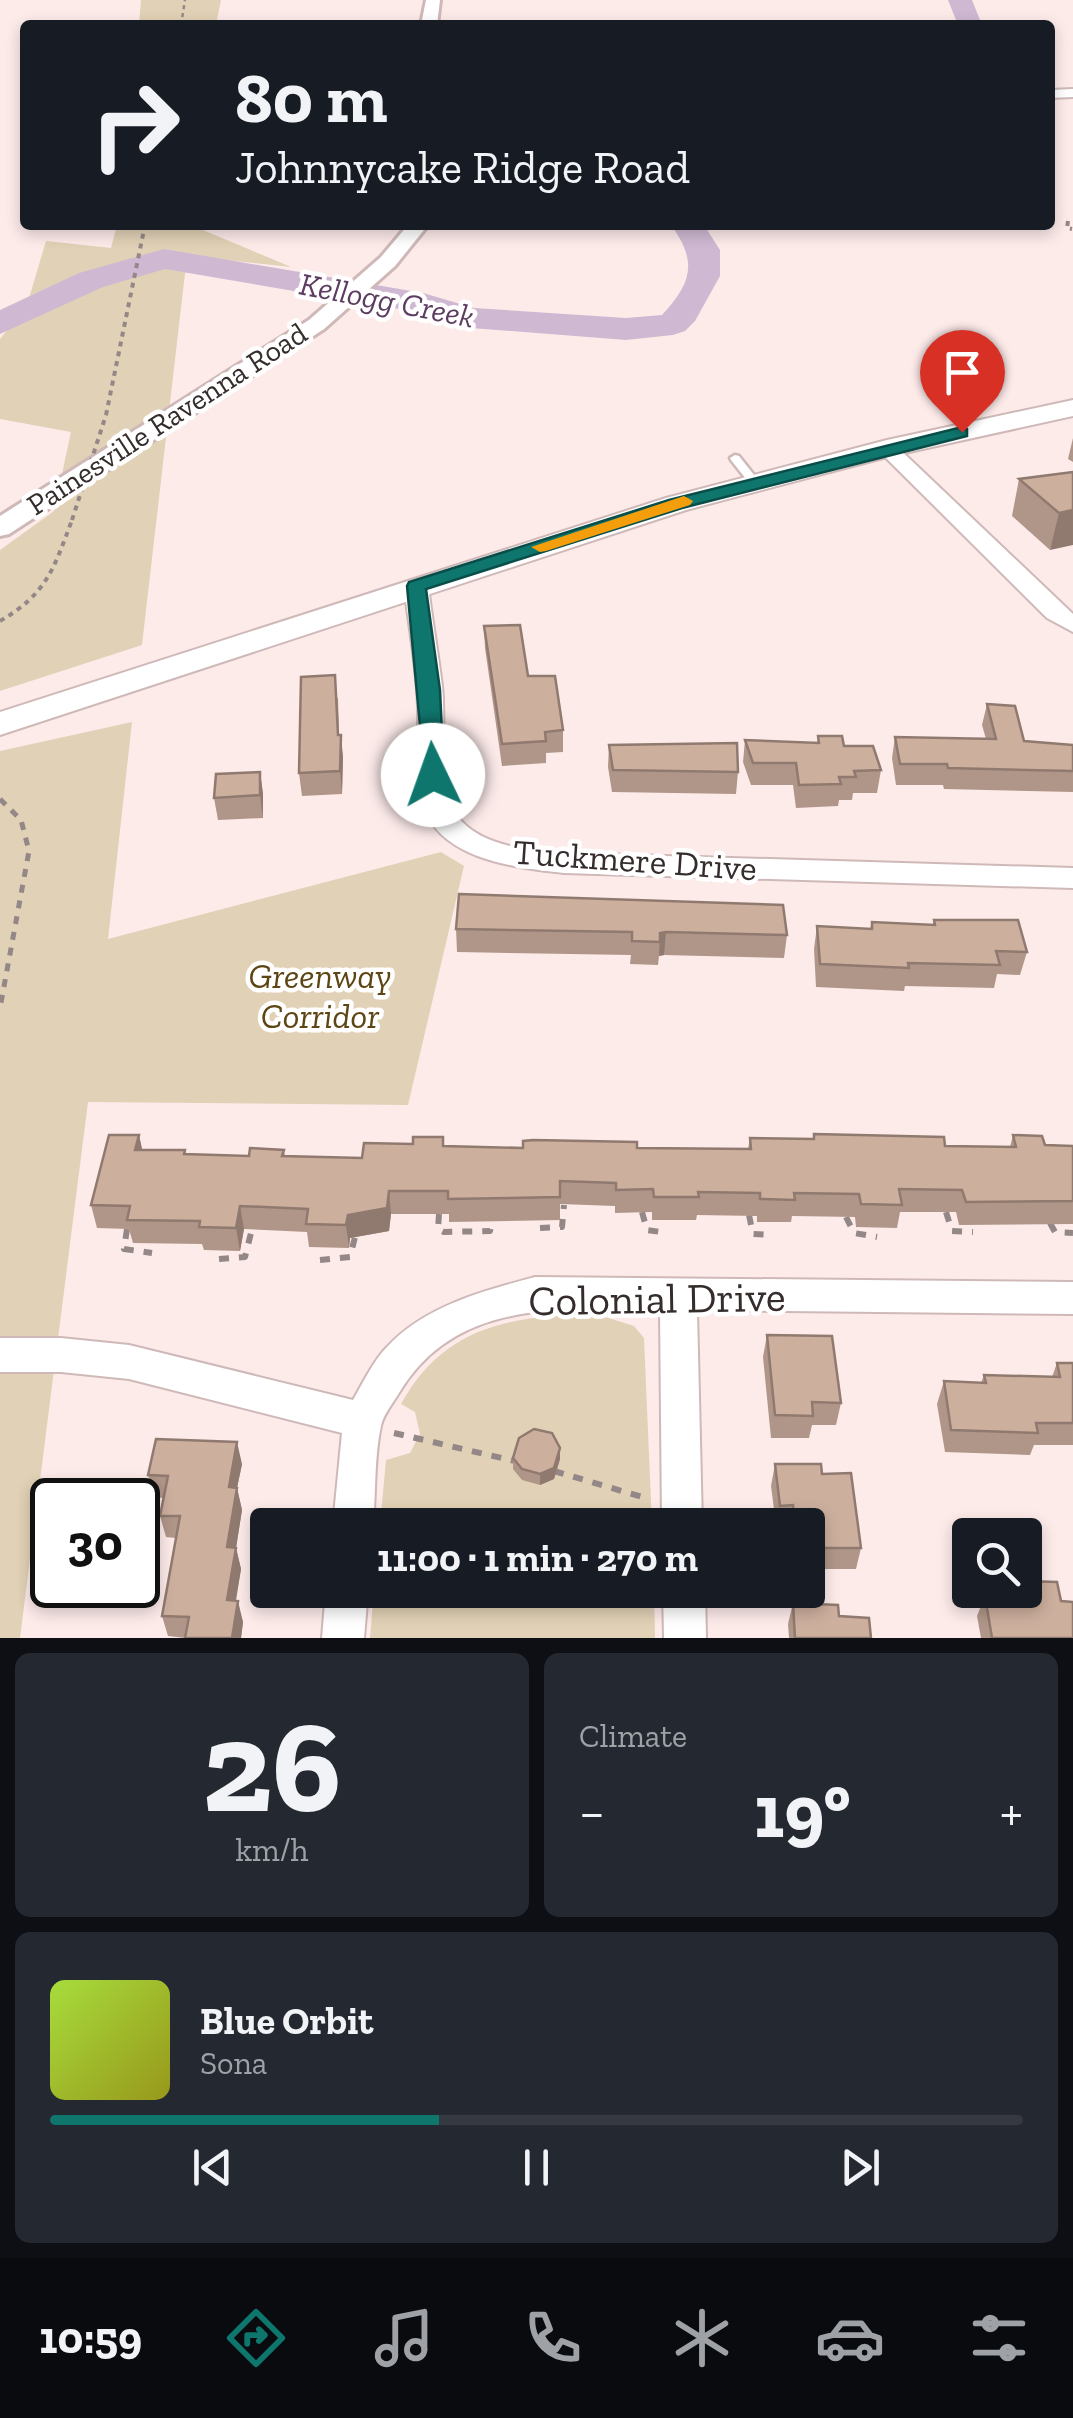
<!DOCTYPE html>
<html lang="en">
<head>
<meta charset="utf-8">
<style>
  body { margin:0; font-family:"Zilla Slab",serif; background:#242831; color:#f1f3f6; height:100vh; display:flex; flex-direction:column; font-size:38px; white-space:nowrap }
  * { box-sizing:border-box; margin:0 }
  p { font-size:32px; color:#9ea1a6 }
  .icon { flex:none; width:55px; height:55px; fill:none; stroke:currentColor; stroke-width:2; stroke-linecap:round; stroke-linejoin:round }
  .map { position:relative; height:1638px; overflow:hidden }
  .side { display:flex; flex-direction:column; gap:15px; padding:15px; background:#0d0f14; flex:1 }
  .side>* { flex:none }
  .guide { position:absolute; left:20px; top:20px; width:1035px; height:210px; border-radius:10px; box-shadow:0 5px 15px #0003; background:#171b24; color:#f1f3f6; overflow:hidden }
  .buttons { position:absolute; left:952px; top:1518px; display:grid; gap:20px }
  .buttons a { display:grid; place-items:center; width:90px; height:90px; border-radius:10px; background:#171b24; box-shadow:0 5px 15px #0003; font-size:50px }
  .speed { position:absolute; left:30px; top:1478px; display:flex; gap:20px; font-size:50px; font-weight:700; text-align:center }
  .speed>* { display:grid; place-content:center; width:130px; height:130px; border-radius:50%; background:#171b24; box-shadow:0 5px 15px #0003; line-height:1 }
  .speed .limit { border:5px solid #111; border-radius:15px; background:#fff; color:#111 }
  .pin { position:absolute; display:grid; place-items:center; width:85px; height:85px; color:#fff; margin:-102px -42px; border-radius:50% 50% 50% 0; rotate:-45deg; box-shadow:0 0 10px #0007 }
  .pin .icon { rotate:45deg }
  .me { position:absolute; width:110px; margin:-55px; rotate:357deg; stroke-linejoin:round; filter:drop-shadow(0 0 8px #0008) }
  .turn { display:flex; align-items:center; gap:35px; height:210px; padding:0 50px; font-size:45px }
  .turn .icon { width:130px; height:130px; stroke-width:2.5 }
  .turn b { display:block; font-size:70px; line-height:85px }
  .big { font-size:75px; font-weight:800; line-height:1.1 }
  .side .widget { flex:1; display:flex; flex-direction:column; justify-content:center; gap:15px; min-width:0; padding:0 35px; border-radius:15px; background:#242831 }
  .side .dial { align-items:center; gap:0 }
  .dial b { font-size:130px; line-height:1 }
  .song { display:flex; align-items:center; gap:30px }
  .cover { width:120px; height:120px; border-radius:15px; background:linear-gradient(135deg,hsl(80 70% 55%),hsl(60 70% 35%)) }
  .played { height:10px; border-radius:5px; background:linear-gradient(90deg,#0f766e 40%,#363941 40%) }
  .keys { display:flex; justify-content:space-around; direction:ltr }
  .heat { display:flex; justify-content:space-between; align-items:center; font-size:55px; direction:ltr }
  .side .tiles { flex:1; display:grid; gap:15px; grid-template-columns:1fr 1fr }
  .widget:last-child { grid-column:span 2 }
  .trip { position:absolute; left:250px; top:1508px; width:575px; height:100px; border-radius:10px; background:#171b24; box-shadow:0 5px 15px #0003; font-weight:800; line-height:100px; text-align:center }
  .dock { display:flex; height:160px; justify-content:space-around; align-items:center; background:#090b0e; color:#9ea1a6 }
  .dock .icon { width:70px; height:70px }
  .dock .active { color:#0f766e }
  .dock b { font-size:45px; color:#f1f3f6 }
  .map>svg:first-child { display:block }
  .green { fill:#e1d1b6 }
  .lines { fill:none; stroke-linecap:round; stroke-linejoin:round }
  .river { fill:#cfb9d2; fill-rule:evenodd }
  .service-casing { stroke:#cfb9b8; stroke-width:5 }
  .minor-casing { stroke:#cfb9b8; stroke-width:4 }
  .tertiary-casing { stroke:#cfb9b8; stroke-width:6 }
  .secondary-casing { stroke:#cfb9b8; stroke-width:4 }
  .path-far3 { stroke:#948787; stroke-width:2.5; stroke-dasharray:4 4; stroke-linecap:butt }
  .path-far2 { stroke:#948787; stroke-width:4; stroke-dasharray:5 5; stroke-linecap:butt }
  .path-far1 { stroke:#948787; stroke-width:5; stroke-dasharray:8 8; stroke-linecap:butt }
  .path { stroke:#948787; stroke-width:6; stroke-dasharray:10 10; stroke-linecap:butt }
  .service { fill:#fff; fill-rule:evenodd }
  .minor { fill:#fff; fill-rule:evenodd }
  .tertiary { fill:#fff; fill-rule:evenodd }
  .secondary { fill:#fff; fill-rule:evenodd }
  .path-bridge { stroke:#948787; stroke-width:4; stroke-dasharray:5 5; stroke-linecap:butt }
  .wall { fill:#b09688 }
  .shaded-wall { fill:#907a6f }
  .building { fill:#cdaf9e; stroke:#907a6f; stroke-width:2.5 }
  .route { fill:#0f766e; stroke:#0a4d48; stroke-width:2.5 }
  .slow { fill:#f59e0b }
  .labels { text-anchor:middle; stroke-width:9; stroke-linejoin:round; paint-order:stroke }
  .far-street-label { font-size:30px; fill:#352c2c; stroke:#fff }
  .far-water-label { font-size:32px; font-style:italic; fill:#5c3c60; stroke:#fff }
  .street-label { font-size:35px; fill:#352c2c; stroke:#fff }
  .park-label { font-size:35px; font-style:italic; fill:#5d4514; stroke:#fff }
  .near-street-label { font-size:42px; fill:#352c2c; stroke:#fff }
</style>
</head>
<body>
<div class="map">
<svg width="1073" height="1638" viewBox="0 0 1073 1638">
  <rect width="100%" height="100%" fill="#fdebea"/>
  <!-- green -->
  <g class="green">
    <path d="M 141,0 L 221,0 L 216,25 L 139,25 Z"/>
    <path d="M 117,225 L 191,225 L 291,267 L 187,256 L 142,645 L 0,691 L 0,550 L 54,511 L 71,432 L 0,419 L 0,339 L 27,305 L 46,241 L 111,248 Z"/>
    <path d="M 132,722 L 108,939 L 441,852 L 464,866 L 408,1105 L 88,1102 L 20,1638 L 0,1638 L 0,751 Z"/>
    <path d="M 596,1314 L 634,1326 L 644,1338 L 652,1525 L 380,1525 L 386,1460 L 410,1453 L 420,1434 L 415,1412 L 401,1404 C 445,1324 513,1316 596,1314 Z"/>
    <path d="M 374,1590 L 654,1590 L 655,1638 L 370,1638 Z"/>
  </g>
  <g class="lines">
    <!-- river -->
    <g class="river">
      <path d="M 948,0 L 972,0 L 982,25 L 958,25 Z"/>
      <path d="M 671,225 L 704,225 L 720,250 L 720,276 L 695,321 L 685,331 L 673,335 L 626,340 L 471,328 L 417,312 L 165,269 L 103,287 L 0,334 L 0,310 L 79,273 L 164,249 L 423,293 L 474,308 L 626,318 L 662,315 C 693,282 697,261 671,225 Z"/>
    </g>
    <defs>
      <path id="service" d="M 735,455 L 739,456 L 758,480 L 758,484 L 750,484 L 731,460 L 730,458 Z"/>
      <g id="minor">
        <path d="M 1073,89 L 1073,97 L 1050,98 L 1050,90 Z"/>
        <path d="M 887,442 L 894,444 L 1073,614 L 1073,632 L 1047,618 L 880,452 L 877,448 L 880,444 Z"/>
        <path d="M 416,579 L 428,586 C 432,619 438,653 442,686 C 446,719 438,790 457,816 C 481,847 528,850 564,853 L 1073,868 L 1073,888 L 564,873 C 514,867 437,860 422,801 C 415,773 419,737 418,708 C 417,668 409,627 404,586 Z"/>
        <path d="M 535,1277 L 1073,1282 L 1073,1314 L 697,1310 L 702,1525 L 662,1525 L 660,1310 C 565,1309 456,1297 399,1393 C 393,1403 383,1415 381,1426 C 374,1457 376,1493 373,1525 L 333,1525 L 342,1433 L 129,1379 L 61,1372 L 0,1372 L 0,1338 L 61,1338 L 129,1345 L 353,1400 C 363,1383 373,1361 387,1347 C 425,1306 483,1291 535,1277 Z"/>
        <path d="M 326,1590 L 368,1590 L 364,1638 L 322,1638 Z"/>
        <path d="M 663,1590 L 705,1590 L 706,1638 L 664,1638 Z"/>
      </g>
      <g id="tertiary">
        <path d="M 426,0 L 440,0 L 437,25 L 421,25 Z"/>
        <path d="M 408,225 L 428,225 L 395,266 L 324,329 L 9,534 L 0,536 L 0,516 L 309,320 L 381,257 Z"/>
      </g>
      <path id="secondary" d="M 1073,400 L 1073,416 L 891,456 L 686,510 L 0,735 L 0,712 L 666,498 L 887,440 Z"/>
    </defs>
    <!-- service casing -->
    <use href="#service" class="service-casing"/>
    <!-- minor casing -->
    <use href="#minor" class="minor-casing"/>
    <!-- tertiary casing -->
    <use href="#tertiary" class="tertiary-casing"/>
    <!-- secondary casing -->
    <use href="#secondary" class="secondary-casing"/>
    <!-- path-far3 -->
    <path class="path-far3" d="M 181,25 L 185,0"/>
    <!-- path-far2 -->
    <g class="path-far2">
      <path d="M 1068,221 L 1067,228 L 1072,229"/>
      <path d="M 106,415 L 145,225"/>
      <path d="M 0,621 C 47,594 54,568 72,520"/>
    </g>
    <!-- path-far1 -->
    <path class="path-far1" d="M 0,799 L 21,820 L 29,851 L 0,1008"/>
    <!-- path -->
    <g class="path">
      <path d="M 642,1212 L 647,1230 L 668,1233"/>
      <path d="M 946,1212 L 952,1231 L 973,1232"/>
      <path d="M 439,1214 L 438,1229 L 444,1232 L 490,1231 L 494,1214"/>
      <path d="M 749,1215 L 753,1234 L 771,1235"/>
      <path d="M 846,1217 L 854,1233 L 877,1237"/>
      <path d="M 1050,1223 L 1055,1232 L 1073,1233"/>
      <path d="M 540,1228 L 562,1227 L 564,1205"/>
      <path d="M 127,1229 L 124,1249 L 152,1253"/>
      <path d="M 219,1259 L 245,1257 L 252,1229"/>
      <path d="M 320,1260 L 350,1257 L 356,1233"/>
      <path d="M 394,1433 L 519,1462"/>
      <path d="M 554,1471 L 649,1499"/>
    </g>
    <!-- service -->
    <use href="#service" class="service"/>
    <!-- minor -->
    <use href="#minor" class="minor"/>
    <!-- tertiary -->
    <use href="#tertiary" class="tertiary"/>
    <!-- secondary -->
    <use href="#secondary" class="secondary"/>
    <!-- path-bridge -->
    <path class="path-bridge" d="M 72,520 L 106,415"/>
  </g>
  <!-- wall -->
  <g class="wall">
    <path d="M 1073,438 L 1073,462 L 1068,459 Z"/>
    <path d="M 1073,472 L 1050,550 L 1012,516 L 1019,479 Z"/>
    <path d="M 484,626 L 528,676 L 563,730 L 563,752 L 546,753 L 546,763 L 502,766 L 485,648 Z"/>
    <path d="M 338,697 L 339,735 L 343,757 L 342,794 L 302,796 L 299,773 Z"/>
    <path d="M 987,704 L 1024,741 L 1073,745 L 1073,792 L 944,789 L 943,785 L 896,785 L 892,758 L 895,737 L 986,739 L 982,725 Z"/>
    <path d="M 818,736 L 844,746 L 881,770 L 877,793 L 853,793 L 852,800 L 839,800 L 838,806 L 796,808 L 793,785 L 751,785 L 743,762 L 745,740 L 817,743 Z"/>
    <path d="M 609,745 L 738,772 L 736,794 L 612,792 L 608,767 Z"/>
    <path d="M 260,772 L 263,794 L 263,818 L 218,820 L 214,798 Z"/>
    <path d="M 934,920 L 1027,952 L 1020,975 L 997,974 L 994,988 L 905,986 L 904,991 L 816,987 L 814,949 L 817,926 L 870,929 L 872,922 L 933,925 Z"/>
    <path d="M 456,929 L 787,935 L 784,958 L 664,955 L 659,956 L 658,965 L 630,964 L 631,955 L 457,952 Z"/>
    <path d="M 814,1134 L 945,1146 L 1010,1147 L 1013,1135 L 1045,1145 L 1073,1146 L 1073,1224 L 959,1225 L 956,1212 L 900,1212 L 897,1228 L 856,1227 L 855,1217 L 792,1216 L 791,1222 L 757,1222 L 757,1216 L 697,1215 L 696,1220 L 652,1220 L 652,1212 L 615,1213 L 615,1206 L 560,1204 L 560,1220 L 449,1222 L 449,1214 L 391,1214 L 389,1231 L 350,1238 L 349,1248 L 309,1247 L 307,1232 L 244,1229 L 240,1251 L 204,1250 L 202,1244 L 133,1243 L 129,1229 L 97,1228 L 91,1205 L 139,1135 L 142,1150 L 185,1150 L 186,1154 L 249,1156 L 284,1150 L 285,1156 L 362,1158 L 444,1146 L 523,1148 L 748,1149 L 750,1138 L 813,1139 Z"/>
    <path d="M 767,1335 L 841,1403 L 836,1425 L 812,1425 L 809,1438 L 771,1438 L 763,1357 Z"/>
    <path d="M 1057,1363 L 1073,1363 L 1073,1445 L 1034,1445 L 1030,1455 L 945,1452 L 937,1404 L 944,1381 L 981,1383 L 984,1375 L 1052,1377 Z"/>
    <path d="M 560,1448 L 560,1459 L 554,1479 L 540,1485 L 522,1480 L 513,1469 L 513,1458 Z"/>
    <path d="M 242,1464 L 237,1488 L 242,1510 L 236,1548 L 241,1569 L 236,1601 L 243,1622 L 241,1638 L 185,1638 L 168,1636 L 162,1616 L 176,1538 L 166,1537 L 160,1516 L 163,1498 L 154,1497 L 148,1475 Z"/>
    <path d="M 775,1464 L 822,1474 L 861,1548 L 856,1569 L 808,1569 L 808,1525 L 776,1525 L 771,1486 Z"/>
    <path d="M 1016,1590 L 1025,1590 L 1061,1601 L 1073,1638 L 981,1638 L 977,1616 L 985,1596 L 1013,1597 Z"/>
    <path d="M 793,1603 L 839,1616 L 871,1638 L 789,1638 L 788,1624 Z"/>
  </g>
  <!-- shaded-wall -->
  <g class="shaded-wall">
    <path d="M 1073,510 L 1073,545 L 1050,550 L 1059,513 Z"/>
    <path d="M 341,735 L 343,757 L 342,794 L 340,771 Z"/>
    <path d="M 260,772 L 263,794 L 263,818 L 260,795 Z"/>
    <path d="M 666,932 L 664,955 L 659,956 L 660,933 Z"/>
    <path d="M 139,1135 L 144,1158 L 135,1150 Z"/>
    <path d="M 389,1191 L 391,1214 L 389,1231 L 350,1238 L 349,1248 L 346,1225 L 348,1215 Z"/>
    <path d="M 240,1206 L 244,1229 L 240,1251 L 236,1228 Z"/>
    <path d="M 237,1442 L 242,1464 L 237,1488 L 242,1510 L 236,1548 L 241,1569 L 232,1621 L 227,1600 L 229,1487 Z"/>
    <path d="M 560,1448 L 560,1459 L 554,1479 L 540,1485 L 540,1474 Z"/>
    <path d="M 238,1601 L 243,1622 L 241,1638 L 232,1638 Z"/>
  </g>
  <!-- building -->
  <g class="building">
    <path d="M 1073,472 L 1073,510 L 1059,513 L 1019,479 Z"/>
    <path d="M 520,625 L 528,676 L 555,676 L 563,730 L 545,732 L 546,741 L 502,744 L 484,626 Z"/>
    <path d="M 335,675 L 338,735 L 341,735 L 340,771 L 299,773 L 301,677 Z"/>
    <path d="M 987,704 L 1015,706 L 1024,741 L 1073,745 L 1073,771 L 948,768 L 947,764 L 900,764 L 895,737 L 996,739 Z"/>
    <path d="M 818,736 L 842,736 L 844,746 L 873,746 L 881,770 L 854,771 L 856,777 L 839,777 L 841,784 L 799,785 L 796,763 L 753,763 L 745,740 L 819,743 Z"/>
    <path d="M 737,743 L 738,772 L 613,770 L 609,745 Z"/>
    <path d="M 260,772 L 260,795 L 214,798 L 216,774 Z"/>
    <path d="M 459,894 L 783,905 L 787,935 L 666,932 L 660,933 L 660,942 L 632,941 L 632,932 L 456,929 Z"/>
    <path d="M 934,920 L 1018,920 L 1027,952 L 996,951 L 1000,965 L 908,963 L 909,968 L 820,964 L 817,926 L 872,929 L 872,922 L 935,925 Z"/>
    <path d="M 814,1134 L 944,1137 L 945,1146 L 1016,1147 L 1013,1135 L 1042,1136 L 1045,1145 L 1073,1146 L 1073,1201 L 966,1202 L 962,1190 L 899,1189 L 902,1205 L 861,1204 L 859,1194 L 794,1193 L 795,1200 L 760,1199 L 760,1193 L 698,1192 L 699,1197 L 654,1197 L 653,1189 L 616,1190 L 616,1183 L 560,1181 L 560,1197 L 448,1199 L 448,1191 L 389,1191 L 387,1208 L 348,1215 L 346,1225 L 306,1224 L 308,1209 L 240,1206 L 236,1228 L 199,1227 L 200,1221 L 127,1220 L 130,1206 L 91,1205 L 109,1135 L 139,1135 L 135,1150 L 185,1150 L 184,1154 L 249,1156 L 250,1148 L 284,1150 L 282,1156 L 362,1158 L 364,1143 L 413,1144 L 413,1137 L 443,1137 L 443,1146 L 523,1148 L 523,1141 L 533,1140 L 637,1142 L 637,1148 L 751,1149 L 750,1138 L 814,1139 Z"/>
    <path d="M 767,1335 L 832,1336 L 841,1403 L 812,1402 L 813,1416 L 775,1415 Z"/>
    <path d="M 1057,1363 L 1073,1363 L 1073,1423 L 1036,1423 L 1038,1433 L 951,1430 L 944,1381 L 986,1383 L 984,1375 L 1060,1377 Z"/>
    <path d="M 534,1429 L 552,1433 L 560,1448 L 554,1468 L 540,1474 L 522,1469 L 513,1458 L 519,1438 Z"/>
    <path d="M 156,1439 L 237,1442 L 229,1487 L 237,1488 L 227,1547 L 236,1548 L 227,1600 L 238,1601 L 232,1638 L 185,1638 L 189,1617 L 162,1616 L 180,1516 L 160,1516 L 168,1476 L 148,1475 Z"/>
    <path d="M 775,1464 L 821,1464 L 822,1474 L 851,1473 L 861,1548 L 808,1548 L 808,1525 L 795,1525 L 793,1505 L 780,1506 Z"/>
    <path d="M 1025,1581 L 1057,1582 L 1061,1601 L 1073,1602 L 1073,1638 L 992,1638 L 985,1596 L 1022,1597 L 1021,1590 L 1025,1590 Z"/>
    <path d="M 793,1603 L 838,1605 L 839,1616 L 869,1618 L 871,1638 L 795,1638 Z"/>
  </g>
  <!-- route -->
  <path class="route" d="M 962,427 L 967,429 L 967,436 L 682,508 L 426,589 L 440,690 L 444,775 L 433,782 L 425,780 L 407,586 L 409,582 L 669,500 Z"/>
  <!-- slow -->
  <path class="slow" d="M 684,496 L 693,501 L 690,505 L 546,551 L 540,552 L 531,547 Z"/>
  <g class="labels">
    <!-- far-street labels -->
    <g class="far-street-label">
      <text transform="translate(167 419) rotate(-33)" y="10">Painesville Ravenna Road</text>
    </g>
    <!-- far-water labels -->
    <g class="far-water-label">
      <text transform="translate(387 300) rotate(11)" y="11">Kellogg Creek</text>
    </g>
    <!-- street labels -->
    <g class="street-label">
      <text transform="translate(635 860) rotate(4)" y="12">Tuckmere Drive</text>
    </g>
    <!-- park labels -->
    <g class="park-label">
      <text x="320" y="988">Greenway<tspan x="320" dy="40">Corridor</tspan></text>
    </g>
    <!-- near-street labels -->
    <g class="near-street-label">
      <text transform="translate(657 1298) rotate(-1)" y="15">Colonial Drive</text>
    </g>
  </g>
</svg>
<div class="buttons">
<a><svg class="icon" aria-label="search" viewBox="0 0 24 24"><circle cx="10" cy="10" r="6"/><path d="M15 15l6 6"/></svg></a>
</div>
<div class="speed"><div class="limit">30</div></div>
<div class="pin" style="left:962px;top:432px;background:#d93025"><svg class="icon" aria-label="arrive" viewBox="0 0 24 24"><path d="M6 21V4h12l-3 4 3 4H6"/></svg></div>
<svg class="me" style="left:433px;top:775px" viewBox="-20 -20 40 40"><circle r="19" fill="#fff"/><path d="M0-13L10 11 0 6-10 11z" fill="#0f766e"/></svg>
<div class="trip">11:00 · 1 min · 270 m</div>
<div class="guide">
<div class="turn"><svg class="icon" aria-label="right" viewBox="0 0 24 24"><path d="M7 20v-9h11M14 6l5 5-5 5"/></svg><div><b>80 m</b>Johnnycake Ridge Road</div></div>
</div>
</div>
<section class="side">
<div class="tiles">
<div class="widget dial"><b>26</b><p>km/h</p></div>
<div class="widget"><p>Climate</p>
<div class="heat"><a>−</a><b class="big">19°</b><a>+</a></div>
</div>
<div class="widget">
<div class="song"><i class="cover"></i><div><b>Blue Orbit</b><p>Sona</p></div></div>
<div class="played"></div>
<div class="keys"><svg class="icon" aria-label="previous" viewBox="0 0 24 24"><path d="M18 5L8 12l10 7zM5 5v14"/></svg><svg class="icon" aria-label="pause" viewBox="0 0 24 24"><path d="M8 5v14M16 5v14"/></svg><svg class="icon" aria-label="next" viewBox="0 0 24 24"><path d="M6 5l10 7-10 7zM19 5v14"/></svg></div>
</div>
</div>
</section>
<nav class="dock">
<b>10:59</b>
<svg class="icon active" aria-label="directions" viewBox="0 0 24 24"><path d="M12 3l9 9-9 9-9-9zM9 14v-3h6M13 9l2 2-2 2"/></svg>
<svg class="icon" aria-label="music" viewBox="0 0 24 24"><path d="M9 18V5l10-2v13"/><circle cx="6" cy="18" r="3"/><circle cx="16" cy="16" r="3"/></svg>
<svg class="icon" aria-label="phone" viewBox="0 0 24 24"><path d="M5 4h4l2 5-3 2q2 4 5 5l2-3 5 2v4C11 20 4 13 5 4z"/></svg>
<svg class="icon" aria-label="climate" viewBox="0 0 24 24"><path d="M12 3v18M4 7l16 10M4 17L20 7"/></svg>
<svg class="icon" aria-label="car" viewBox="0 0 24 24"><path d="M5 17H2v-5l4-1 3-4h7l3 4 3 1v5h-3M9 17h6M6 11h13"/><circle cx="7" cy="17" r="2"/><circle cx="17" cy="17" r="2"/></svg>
<svg class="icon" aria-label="filters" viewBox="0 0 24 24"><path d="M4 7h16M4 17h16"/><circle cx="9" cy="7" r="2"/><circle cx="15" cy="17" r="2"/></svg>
</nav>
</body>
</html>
